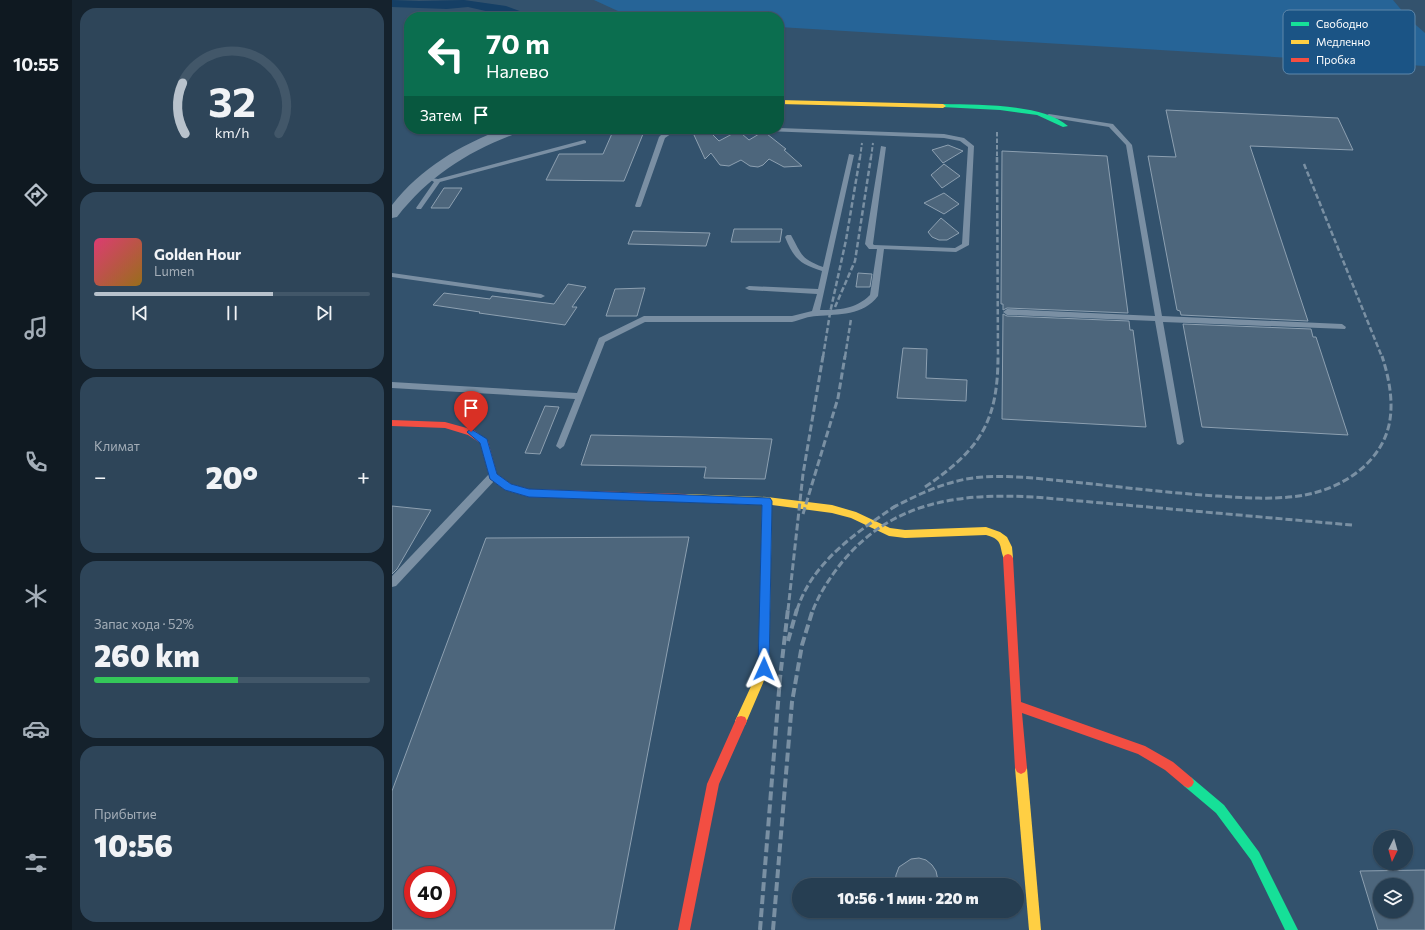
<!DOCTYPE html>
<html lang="ru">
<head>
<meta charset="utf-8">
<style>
  body { margin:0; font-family:Commissioner,sans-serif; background:#2e4559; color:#f1f3f6; height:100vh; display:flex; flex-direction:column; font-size:15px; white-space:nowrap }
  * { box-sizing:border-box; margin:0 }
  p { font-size:13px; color:#a4aeb8 }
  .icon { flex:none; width:22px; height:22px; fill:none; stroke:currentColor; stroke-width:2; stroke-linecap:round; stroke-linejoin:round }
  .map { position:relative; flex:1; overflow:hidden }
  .drawer { display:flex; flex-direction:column; gap:8px; padding:8px; background:#15222d; width:320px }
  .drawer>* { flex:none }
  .banner { position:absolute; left:12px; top:12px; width:380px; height:122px; border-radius:16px; box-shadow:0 1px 3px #0004,0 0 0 1px #425769; background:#0b6e4f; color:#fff; overflow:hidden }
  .needle { width:26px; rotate:185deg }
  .controls { position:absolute; left:981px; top:830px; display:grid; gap:8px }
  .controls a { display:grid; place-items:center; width:40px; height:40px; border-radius:50%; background:#263e52; box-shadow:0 1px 3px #0004,0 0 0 1px #425769; font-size:20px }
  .speed { position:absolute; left:12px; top:866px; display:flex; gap:8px; font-size:20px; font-weight:700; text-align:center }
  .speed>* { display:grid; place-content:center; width:52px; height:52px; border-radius:50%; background:#263e52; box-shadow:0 1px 3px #0004,0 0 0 1px #425769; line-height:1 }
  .speed .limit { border:6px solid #d22; background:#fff; color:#111 }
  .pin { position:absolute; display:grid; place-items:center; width:34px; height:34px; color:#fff; margin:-41px -17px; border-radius:50% 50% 50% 0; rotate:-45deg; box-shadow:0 0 4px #0007 }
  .pin .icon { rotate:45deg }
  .me { position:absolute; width:44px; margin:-22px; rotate:1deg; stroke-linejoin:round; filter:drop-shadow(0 0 3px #0008) }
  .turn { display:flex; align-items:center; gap:14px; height:84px; padding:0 16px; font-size:18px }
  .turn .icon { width:52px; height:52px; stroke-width:2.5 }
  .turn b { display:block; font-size:28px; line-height:34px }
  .then { display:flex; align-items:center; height:38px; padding:0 16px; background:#0003; gap:8px; font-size:15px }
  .big { font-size:30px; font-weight:800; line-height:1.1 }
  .drawer .card { flex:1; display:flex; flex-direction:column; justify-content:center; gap:6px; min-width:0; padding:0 14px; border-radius:16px; background:#2e4559 }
  .drawer .dial { align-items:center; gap:0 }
  .dial svg { height:104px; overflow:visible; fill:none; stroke:#425769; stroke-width:7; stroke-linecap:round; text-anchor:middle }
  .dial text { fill:#f1f3f6; stroke:none }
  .song { display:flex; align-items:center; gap:12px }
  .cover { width:48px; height:48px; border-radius:6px; background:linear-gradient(135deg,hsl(340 70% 55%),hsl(40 70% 35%)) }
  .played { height:4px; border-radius:2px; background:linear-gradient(90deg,#b8c2cc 65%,#425769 65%) }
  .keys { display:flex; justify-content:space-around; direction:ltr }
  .heat { display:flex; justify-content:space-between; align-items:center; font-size:22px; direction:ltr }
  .charge { height:6px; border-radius:3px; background:linear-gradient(90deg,#34c759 52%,#425769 0) }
  .trip { position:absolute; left:400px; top:878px; width:232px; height:40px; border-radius:20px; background:#263e52; box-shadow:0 1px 3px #0004,0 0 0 1px #425769; font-weight:800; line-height:40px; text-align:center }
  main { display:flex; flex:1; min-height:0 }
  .tabs { display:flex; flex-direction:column; width:72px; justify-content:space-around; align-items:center; background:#0f1921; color:#a4aeb8 }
  .tabs .icon { width:28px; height:28px }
  .tabs .current { color:#b8c2cc }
  .tabs b { font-size:18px; color:#f1f3f6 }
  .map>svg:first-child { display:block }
  .green { fill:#266497 }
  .water { fill:#153f65 }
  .building { fill:#4d667c; stroke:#8da0b1; fill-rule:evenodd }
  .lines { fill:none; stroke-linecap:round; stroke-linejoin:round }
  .lane { fill:#7a8fa3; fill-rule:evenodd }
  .street { fill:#7a8fa3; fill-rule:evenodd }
  .fast { fill:#16e098; fill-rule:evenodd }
  .slow { fill:#ffcf43; fill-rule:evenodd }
  .jam { fill:#f24e42; fill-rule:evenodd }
  .rail-far3 { stroke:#7a90a3; stroke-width:2; stroke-dasharray:4.5 2; stroke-linecap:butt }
  .rail-far2 { stroke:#7a90a3; stroke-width:2.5; stroke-dasharray:5.5 2.5; stroke-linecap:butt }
  .rail-far1 { stroke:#7a90a3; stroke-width:3; stroke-dasharray:7 3; stroke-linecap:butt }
  .rail { stroke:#7a90a3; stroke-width:4; stroke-dasharray:9 4; stroke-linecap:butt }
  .route { fill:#1a73e8; stroke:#114b97 }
  .key { fill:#1b5485; stroke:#5f87aa; stroke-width:1 }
  .key-label { font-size:11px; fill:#fff }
</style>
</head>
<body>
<main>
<nav class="tabs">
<b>10:55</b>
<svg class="icon current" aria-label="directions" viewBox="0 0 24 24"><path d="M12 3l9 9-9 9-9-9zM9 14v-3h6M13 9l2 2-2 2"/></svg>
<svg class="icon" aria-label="music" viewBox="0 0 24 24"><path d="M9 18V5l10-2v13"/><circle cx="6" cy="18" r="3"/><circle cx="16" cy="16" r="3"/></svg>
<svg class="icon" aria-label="phone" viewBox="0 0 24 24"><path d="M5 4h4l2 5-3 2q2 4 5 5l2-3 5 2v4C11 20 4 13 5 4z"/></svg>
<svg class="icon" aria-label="climate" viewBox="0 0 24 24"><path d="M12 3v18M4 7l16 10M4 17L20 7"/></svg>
<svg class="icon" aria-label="car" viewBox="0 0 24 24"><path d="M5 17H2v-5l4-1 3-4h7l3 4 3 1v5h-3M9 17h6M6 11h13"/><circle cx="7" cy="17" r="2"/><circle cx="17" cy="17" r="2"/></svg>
<svg class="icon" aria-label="filters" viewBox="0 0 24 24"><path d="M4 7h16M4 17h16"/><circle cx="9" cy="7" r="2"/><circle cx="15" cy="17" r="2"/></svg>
</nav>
<section class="drawer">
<div class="card dial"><svg viewBox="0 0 100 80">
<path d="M14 69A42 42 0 1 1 86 69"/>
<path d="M14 69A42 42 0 0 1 12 30" stroke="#b8c2cc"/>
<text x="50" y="56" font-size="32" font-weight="700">32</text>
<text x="50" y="72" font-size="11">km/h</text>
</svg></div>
<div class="card">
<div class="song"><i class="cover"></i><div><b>Golden Hour</b><p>Lumen</p></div></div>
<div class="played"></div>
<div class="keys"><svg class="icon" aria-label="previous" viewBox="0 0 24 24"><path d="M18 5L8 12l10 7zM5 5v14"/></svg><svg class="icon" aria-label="pause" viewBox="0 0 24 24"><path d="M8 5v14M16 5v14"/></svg><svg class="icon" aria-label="next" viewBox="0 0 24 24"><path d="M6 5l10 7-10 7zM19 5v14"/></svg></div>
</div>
<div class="card"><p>Климат</p>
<div class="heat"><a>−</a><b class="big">20°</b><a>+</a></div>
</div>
<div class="card"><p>Запас хода · 52%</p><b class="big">260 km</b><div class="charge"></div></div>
<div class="card"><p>Прибытие</p><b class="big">10:56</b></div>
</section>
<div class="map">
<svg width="1033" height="930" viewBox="0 0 1033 930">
  <rect width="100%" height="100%" fill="#33526d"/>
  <!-- green -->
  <path class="green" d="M 202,0 L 1001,0 L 1017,19 L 1033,33 L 1033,66 L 387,27 L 387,17 L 239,17 Z"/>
  <!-- water -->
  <path class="water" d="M 0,0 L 27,1 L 72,0 L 114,6 L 144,17 L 104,17 L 98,12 L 76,7 L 55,9 L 0,7 Z"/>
  <!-- building -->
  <g class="building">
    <path d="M 774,110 L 946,118 L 961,150 L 858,146 L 916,321 L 789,315 L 788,311 L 785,310 L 756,156 L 784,157 Z"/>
    <path d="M 222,129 L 253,129 L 232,181 L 154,180 L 167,154 L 211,154 Z"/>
    <path d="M 308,132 L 319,133 L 327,141 L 342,133 L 350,134 L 357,140 L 367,134 L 375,134 L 394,149 L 392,150 L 410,166 L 392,167 L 377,159 L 371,165 L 366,167 L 358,166 L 349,160 L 337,166 L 328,165 L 319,153 L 313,159 L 302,135 Z"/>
    <path d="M 556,145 L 571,151 L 551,163 L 540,150 Z"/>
    <path d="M 610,151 L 715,156 L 736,313 L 615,308 L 611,310 L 611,304 L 609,304 Z"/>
    <path d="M 552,164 L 568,176 L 550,188 L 539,175 Z"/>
    <path d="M 52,188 L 70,188 L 57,208 L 39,208 Z"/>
    <path d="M 552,193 L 567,204 L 552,214 L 532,203 Z"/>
    <path d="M 549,218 L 567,233 L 555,240 L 547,240 L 540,237 L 536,232 Z"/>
    <path d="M 342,229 L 390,229 L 388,242 L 339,242 Z"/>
    <path d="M 241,231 L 318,233 L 314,246 L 236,244 Z"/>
    <path d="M 466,273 L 480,274 L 478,287 L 464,287 Z"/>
    <path d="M 176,284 L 194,287 L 180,307 L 185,307 L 173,325 L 87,313 L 88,312 L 41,305 L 52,293 L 98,299 L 100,296 L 162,304 Z"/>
    <path d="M 253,288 L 245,316 L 214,316 L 223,289 Z"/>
    <path d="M 611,314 L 615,316 L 737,321 L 738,330 L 741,330 L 754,427 L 610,419 Z"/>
    <path d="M 791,324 L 919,329 L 921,337 L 924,337 L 956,435 L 810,427 Z"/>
    <path d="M 511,348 L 535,349 L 534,378 L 575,380 L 574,401 L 505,398 Z"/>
    <path d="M 153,406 L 167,407 L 148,454 L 133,453 Z"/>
    <path d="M 199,435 L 300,437 L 380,439 L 373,479 L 312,478 L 314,467 L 189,465 Z"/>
    <path d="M 0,506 L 39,510 L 5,569 L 0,574 Z"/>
    <path d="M 297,537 L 222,930 L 0,930 L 0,791 L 94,538 ZM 21,875 L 55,875 L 55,909 L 21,909 Z"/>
    <path d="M 527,858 L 534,860 L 540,865 L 544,871 L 547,885 L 503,885 L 504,875 L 507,867 L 519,859 Z"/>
    <path d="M 1033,870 L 1033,930 L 986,930 L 968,871 ZM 988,885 L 1014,885 L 1014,911 L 988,911 Z"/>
  </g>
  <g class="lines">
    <!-- lane -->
    <g class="lane">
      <path d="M 657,114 L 721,124 L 740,145 L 770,316 L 950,324 L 954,327 L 953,329 L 771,322 L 792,442 L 788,445 L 785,444 L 763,321 L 615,315 L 611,312 L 615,309 L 763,316 L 734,145 L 717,127 L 655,117 L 655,115 Z"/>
      <path d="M 387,128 L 552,134 L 572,138 L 582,146 L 577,245 L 564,252 L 492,249 L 486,296 C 471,316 447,314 425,316 C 417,316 408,320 400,322 L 253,322 L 213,342 L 172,446 L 168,449 L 164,446 L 183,399 L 0,388 L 0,382 L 185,393 L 207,338 L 252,316 L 400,316 L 420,311 L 425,294 L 357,290 L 353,288 L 357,286 L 426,289 L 430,271 C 408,264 402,259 393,237 L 395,235 L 399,235 C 410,255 409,259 431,267 L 457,154 L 462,155 L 428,310 C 447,310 464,309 478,295 L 485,249 L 477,249 L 473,244 L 489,146 L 494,147 L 481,244 L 482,245 L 563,248 L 570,244 L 576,147 L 568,141 L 552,138 L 374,131 L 371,129 L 387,129 Z"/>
      <path d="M 278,129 L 286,129 L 273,138 L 249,206 L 248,207 L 244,207 L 243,206 L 267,137 L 271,133 Z"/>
      <path d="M 192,140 L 194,141 L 194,143 L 48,182 L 29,209 L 25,209 L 24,208 L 42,182 L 39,180 L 39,178 L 46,179 Z"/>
      <path d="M 0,273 L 149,294 L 153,296 L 149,298 L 0,277 Z"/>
      <path d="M 101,472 L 104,473 L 106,476 L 104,479 L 4,586 L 0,587 L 0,576 L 98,473 Z"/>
    </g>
    <!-- street -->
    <path class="street" d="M 111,129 L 129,129 L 128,132 C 77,151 39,174 5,217 L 0,218 L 0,205 C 29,168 68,145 111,129 Z"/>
    <!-- fast -->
    <g class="fast">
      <path d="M 551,104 C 585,105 650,103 676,126 L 671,127 L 645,115 L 608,110 L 549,107 L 549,105 Z"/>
      <path d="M 796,776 L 800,778 L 832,805 L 867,852 L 906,930 L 893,930 L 859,860 L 824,813 L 792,786 L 790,782 L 792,778 Z"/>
    </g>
    <!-- slow -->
    <g class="slow">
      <path d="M 387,100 L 551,104 L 554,106 L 551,108 L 387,104 Z"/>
      <path d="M 293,494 L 375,497 L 440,505 L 464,512 L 498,528 L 513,530 L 594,527 L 608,532 L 615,537 L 620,547 L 621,558 L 619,561 L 616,562 L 613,561 C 606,547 613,540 594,535 L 513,538 L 497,536 L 459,518 L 440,513 L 380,505 L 377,669 L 353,725 L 349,726 L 345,725 L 343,721 L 367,669 L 370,505 L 293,502 L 290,501 L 288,498 L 290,495 Z"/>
      <path d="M 629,762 L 633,764 L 635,768 L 649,930 L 637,930 L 623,768 L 625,764 Z"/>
    </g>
    <!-- jam -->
    <g class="jam">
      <path d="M 0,420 L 53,422 L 82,430 L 96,441 L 105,474 L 119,484 L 137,489 L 293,494 L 296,495 L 298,498 L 296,501 L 293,502 L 137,497 L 113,490 L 98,479 L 88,443 L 76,435 L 53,428 L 0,426 Z"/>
      <path d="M 616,554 L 619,555 L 621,558 L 629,702 L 753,746 L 781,762 L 800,778 L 802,782 L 800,786 L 796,788 L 792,786 L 773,770 L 746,754 L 630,713 L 635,768 L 633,772 L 629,774 L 625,772 L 623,768 L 611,558 L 613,555 Z"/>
      <path d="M 349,716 L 353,717 L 355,721 L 327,784 L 298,930 L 286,930 L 315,784 L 345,717 Z"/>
    </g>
    <!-- rail-far3 -->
    <g class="rail-far3">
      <path d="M 605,132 L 605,158"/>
      <path d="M 468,158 L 470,143"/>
      <path d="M 479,158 L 481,143"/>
    </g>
    <!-- rail-far2 -->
    <g class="rail-far2">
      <path d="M 605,157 L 606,357"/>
      <path d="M 912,164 L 990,357"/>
      <path d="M 443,307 L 463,261 L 479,157"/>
      <path d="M 431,357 L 438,313 L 454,240 L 468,157"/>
      <path d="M 453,357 L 459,319"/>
    </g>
    <!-- rail-far1 -->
    <g class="rail-far1">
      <path d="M 533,487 C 587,450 606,423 606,356"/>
      <path d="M 500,508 C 529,493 558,479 591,477 C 625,475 659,480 692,483 C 736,488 780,493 825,496 C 854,498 884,500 913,495 C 950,488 988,464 997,425 C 1002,402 997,378 990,356"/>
      <path d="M 411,514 L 446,398 L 453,356"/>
      <path d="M 396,610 L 411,474 L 431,356"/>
      <path d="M 405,610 C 420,562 465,532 505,505"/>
      <path d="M 421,610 C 428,592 439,576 451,561 C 501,501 568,493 642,497 L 960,525"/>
    </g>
    <!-- rail -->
    <g class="rail">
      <path d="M 396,641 L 405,609"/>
      <path d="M 368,930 L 388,678 L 396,609"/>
      <path d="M 381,930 L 400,702 L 410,645 L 421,609"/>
    </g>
  </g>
  <!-- route -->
  <path class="route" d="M 79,429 L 95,439 L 105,474 L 119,484 L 137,489 L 378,498 L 380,501 L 377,669 L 375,672 L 372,674 L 368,672 L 366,669 L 370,505 L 137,497 L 113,490 L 98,479 L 88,443 L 75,432 Z"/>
  <!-- legend -->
  <rect x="891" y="10" width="132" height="64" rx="6" class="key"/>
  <rect x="899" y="22" width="18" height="4" fill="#16e098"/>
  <rect x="899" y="40" width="18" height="4" fill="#ffcf43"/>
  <rect x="899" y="58" width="18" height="4" fill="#f24e42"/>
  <g class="key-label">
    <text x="924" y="28">Свободно</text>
    <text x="924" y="46">Медленно</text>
    <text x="924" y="64">Пробка</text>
  </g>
</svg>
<div class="controls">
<a><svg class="needle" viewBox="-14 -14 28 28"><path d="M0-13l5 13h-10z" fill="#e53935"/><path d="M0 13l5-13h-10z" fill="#a4aeb8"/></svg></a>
<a><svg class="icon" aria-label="layers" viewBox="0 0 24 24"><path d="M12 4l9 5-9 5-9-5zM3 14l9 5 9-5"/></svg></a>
</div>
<div class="speed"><div class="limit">40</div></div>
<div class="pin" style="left:79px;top:432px;background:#d93025"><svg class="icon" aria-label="arrive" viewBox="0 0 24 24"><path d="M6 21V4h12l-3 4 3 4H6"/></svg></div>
<svg class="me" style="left:372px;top:669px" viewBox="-20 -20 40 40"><path d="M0-17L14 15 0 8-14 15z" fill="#1a73e8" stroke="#fff" stroke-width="4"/></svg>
<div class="trip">10:56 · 1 мин · 220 m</div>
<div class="banner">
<div class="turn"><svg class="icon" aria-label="left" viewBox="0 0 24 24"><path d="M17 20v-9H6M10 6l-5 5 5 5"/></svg><div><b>70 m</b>Налево</div></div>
<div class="then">Затем<svg class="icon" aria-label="arrive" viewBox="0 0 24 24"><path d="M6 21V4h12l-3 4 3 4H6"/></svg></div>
</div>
</div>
</main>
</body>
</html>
